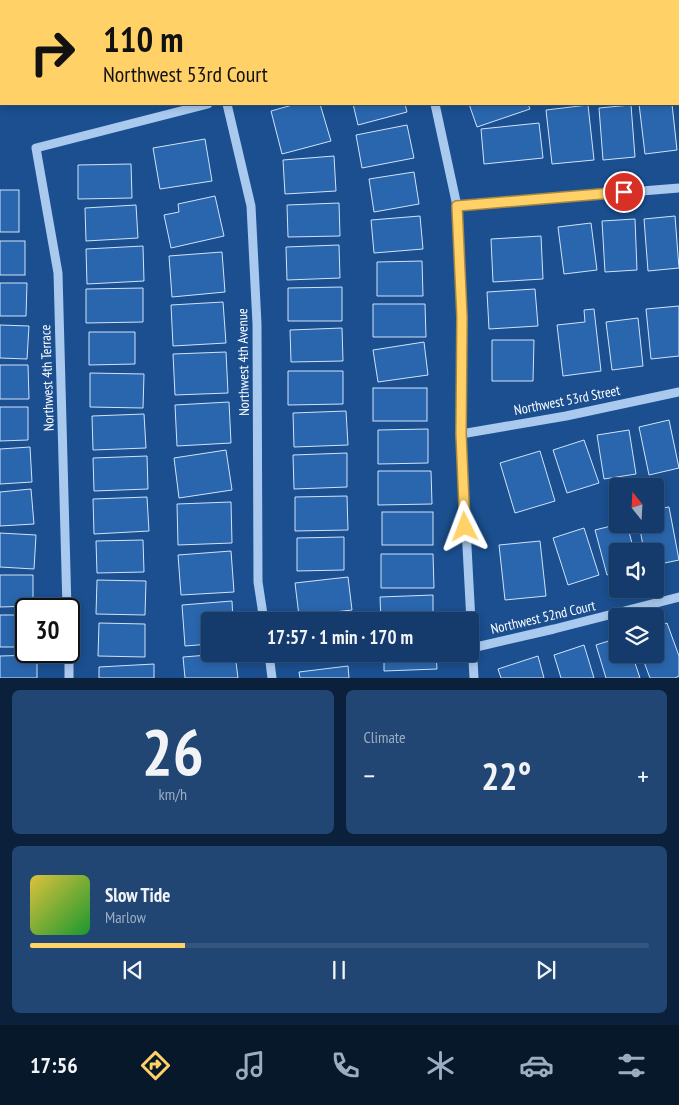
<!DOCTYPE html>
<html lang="en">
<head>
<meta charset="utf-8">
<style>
  body { margin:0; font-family:"PT Sans Narrow",sans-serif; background:#214673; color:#f1f3f6; height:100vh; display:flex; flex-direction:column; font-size:19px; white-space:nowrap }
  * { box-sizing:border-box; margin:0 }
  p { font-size:16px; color:#9dadc1 }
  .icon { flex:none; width:28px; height:28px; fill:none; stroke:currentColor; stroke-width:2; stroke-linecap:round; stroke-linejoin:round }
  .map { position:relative; height:678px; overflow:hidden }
  .details { display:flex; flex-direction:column; gap:12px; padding:12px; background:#0b203b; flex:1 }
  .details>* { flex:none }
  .hud { position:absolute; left:0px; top:0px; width:680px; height:105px; box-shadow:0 2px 8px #0003,0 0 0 1px #33557e; background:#ffd166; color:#111; overflow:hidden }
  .needle { width:32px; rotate:342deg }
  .tools { position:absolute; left:609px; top:478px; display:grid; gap:10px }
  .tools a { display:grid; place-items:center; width:55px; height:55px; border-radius:5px; background:#143b6b; box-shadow:0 2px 8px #0003,0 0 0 1px #33557e; font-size:25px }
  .speed { position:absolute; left:15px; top:598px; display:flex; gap:10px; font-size:25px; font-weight:700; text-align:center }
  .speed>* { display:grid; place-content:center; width:65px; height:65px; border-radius:50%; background:#143b6b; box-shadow:0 2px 8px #0003,0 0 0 1px #33557e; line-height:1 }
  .speed .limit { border:2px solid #111; border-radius:8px; background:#fff; color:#111 }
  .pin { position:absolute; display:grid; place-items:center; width:42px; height:42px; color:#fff; margin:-21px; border:2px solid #fff; border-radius:50%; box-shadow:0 1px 5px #0007 }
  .me { position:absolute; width:55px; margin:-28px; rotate:357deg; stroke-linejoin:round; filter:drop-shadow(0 0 4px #0008) }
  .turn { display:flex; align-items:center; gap:18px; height:105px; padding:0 20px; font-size:22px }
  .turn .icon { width:65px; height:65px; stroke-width:2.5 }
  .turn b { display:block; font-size:35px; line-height:42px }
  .big { font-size:38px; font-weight:800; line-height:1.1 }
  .details .widget { flex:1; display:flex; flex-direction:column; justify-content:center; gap:8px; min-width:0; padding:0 18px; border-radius:8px; background:#214673 }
  .details .dial { align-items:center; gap:0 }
  .dial b { font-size:65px; line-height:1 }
  .song { display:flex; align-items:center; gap:15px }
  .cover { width:60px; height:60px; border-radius:8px; background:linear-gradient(135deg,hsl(50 70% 55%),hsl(130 70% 35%)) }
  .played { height:5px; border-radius:2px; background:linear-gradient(90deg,#ffd166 25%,#33557e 25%) }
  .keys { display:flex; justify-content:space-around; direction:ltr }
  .heat { display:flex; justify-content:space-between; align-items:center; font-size:28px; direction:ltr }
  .details .tiles { flex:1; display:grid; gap:12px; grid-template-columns:1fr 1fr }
  .widget:last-child { grid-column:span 2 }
  .trip { position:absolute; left:201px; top:612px; width:278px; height:50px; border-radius:5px; background:#143b6b; box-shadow:0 2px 8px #0003,0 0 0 1px #33557e; font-weight:800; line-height:50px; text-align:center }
  .tabs { display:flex; height:80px; justify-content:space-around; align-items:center; background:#08182b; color:#9dadc1 }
  .tabs .icon { width:35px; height:35px }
  .tabs .active { color:#ffd166 }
  .tabs b { font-size:22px; color:#f1f3f6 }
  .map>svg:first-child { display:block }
  .building { fill:#2a66ad; stroke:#cfe3fa }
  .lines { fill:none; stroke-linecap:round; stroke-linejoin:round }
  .minor { stroke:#a9c9ee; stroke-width:9 }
  .route-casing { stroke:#a68842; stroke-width:12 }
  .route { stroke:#ffd166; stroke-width:9 }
  .labels { text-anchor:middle; stroke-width:5; stroke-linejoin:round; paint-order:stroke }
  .street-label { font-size:14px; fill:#fff; stroke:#1b4f8f }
</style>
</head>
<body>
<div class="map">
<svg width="679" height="678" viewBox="0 0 679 678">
  <rect width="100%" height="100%" fill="#1b4f8f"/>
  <!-- building -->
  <g class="building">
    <path d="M 219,0 L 294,0 L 295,1 L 219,1 Z"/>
    <rect x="603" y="0" width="34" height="1"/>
    <path d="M 645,0 L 679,0 L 679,24 L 679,1 Z"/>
    <path d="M 296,104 L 320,104 L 331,141 L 282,154 L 271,111 Z"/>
    <path d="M 353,104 L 405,104 L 407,112 L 358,125 Z"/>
    <path d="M 469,104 L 528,104 L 530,109 L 477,127 Z"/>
    <path d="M 639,104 L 672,104 L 677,150 L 645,154 Z"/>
    <path d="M 588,105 L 594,160 L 552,164 L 546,110 Z"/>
    <path d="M 631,105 L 635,157 L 603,160 L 599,108 Z"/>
    <path d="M 539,123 L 543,158 L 484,164 L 481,129 Z"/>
    <path d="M 407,125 L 414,158 L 362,168 L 356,135 Z"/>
    <path d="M 205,139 L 212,181 L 160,189 L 153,148 Z"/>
    <path d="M 334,156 L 336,191 L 285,194 L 283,160 Z"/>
    <path d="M 131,164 L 132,198 L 78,199 L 78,165 Z"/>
    <path d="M 414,172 L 419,204 L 374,212 L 369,179 Z"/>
    <rect x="0" y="190" width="19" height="42"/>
    <path d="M 215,196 L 224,236 L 171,248 L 164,215 L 179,212 L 178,204 Z"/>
    <path d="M 339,203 L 340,236 L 288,237 L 287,205 Z"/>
    <path d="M 136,205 L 138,238 L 86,241 L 85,208 Z"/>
    <path d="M 420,216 L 423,249 L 374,253 L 371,220 Z"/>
    <path d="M 675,216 L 679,268 L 648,271 L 644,219 Z"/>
    <path d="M 635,219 L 637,270 L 605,272 L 602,221 Z"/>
    <path d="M 591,223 L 597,270 L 564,274 L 558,227 Z"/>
    <path d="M 541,236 L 543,279 L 493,282 L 491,239 Z"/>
    <rect x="0" y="241" width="25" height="34"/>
    <path d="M 339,245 L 340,278 L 287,280 L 286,247 Z"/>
    <path d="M 143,246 L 144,281 L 87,284 L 86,249 Z"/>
    <path d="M 222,252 L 225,292 L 172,297 L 169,256 Z"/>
    <path d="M 422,261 L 423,296 L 377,296 L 377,262 Z"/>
    <path d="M 0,283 L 27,283 L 26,316 L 0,316 Z"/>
    <path d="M 342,287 L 342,321 L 288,321 L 288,288 Z"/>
    <path d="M 143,288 L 143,322 L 86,323 L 86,289 Z"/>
    <path d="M 535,289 L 538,326 L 489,329 L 487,292 Z"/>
    <path d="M 223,302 L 226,343 L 173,346 L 171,305 Z"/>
    <path d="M 373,304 L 425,304 L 426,337 L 373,337 Z"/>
    <path d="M 679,306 L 679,356 L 651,359 L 646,309 Z"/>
    <path d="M 594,309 L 601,371 L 563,376 L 557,325 L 585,322 L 584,310 Z"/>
    <path d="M 638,318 L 643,366 L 612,370 L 606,322 Z"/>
    <path d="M 0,325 L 29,326 L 27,359 L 0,358 Z"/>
    <path d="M 342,328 L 343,361 L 291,362 L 290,330 Z"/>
    <path d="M 89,332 L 135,332 L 135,364 L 89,365 Z"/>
    <path d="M 492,340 L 534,340 L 533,381 L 492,381 Z"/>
    <path d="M 424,342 L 428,375 L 378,382 L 373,350 Z"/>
    <path d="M 226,352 L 228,393 L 175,395 L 173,354 Z"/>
    <path d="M 0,365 L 28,365 L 29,399 L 0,399 Z"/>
    <path d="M 288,371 L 343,371 L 343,404 L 288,405 Z"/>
    <path d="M 90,373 L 144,374 L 143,408 L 90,407 Z"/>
    <rect x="373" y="388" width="54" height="33"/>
    <path d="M 229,402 L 231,443 L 177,446 L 175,405 Z"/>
    <path d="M 0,407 L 28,407 L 28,440 L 0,441 Z"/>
    <path d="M 346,411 L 348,445 L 294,447 L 293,413 Z"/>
    <path d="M 144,414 L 146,448 L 93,450 L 92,416 Z"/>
    <path d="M 669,420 L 679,468 L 649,475 L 639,427 Z"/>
    <path d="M 428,429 L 428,463 L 378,464 L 378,430 Z"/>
    <path d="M 629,430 L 636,474 L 604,479 L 597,435 Z"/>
    <path d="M 584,440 L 599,483 L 567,493 L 553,450 Z"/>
    <path d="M 30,447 L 32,482 L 0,484 L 0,449 Z"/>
    <path d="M 226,450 L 232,490 L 179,498 L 174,458 Z"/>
    <path d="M 540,451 L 555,501 L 515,513 L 500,463 Z"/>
    <path d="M 347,453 L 347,487 L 294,489 L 293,455 Z"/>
    <path d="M 147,456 L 148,489 L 94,491 L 93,458 Z"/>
    <path d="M 378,471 L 431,471 L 432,504 L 378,505 Z"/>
    <path d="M 31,489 L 34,524 L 0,526 L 0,492 Z"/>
    <path d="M 347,496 L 348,530 L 295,531 L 295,497 Z"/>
    <path d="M 147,497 L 149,531 L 94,534 L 93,499 Z"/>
    <path d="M 231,502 L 232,543 L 178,545 L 177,504 Z"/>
    <path d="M 669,507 L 679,560 L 655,565 L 655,551 L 644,551 L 639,524 L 655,524 L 655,509 Z"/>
    <rect x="382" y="512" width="51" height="33"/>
    <path d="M 619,524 L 627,524 L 634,551 L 618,551 L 618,572 L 607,575 L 595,530 Z"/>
    <path d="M 584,528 L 599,575 L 568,585 L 553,538 Z"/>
    <path d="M 0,533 L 36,535 L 34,569 L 0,567 Z"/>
    <path d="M 344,537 L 344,570 L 297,571 L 297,538 Z"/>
    <path d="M 143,540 L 144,572 L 97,573 L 96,541 Z"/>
    <path d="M 540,541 L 546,596 L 505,600 L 499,545 Z"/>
    <path d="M 231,551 L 234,592 L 181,595 L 178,555 Z"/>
    <path d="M 381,554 L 433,554 L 434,588 L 381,588 Z"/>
    <path d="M 0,575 L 33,575 L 33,606 L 0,607 Z"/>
    <path d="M 348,577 L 352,610 L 299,616 L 295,583 Z"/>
    <path d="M 97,580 L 146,581 L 145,615 L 96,614 Z"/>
    <path d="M 433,595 L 433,621 L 381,621 L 380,597 Z"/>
    <path d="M 232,601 L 233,621 L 210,621 L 210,644 L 185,646 L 182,605 Z"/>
    <rect x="0" y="615" width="26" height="32"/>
    <path d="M 99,623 L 145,624 L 145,657 L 98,656 Z"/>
    <path d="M 667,623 L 679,656 L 679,676 L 675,678 L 650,678 L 641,654 L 655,654 L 655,628 Z"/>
    <path d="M 618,638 L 618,654 L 632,654 L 640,678 L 606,678 L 596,645 Z"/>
    <path d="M 584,645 L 594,678 L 561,678 L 554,655 Z"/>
    <path d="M 221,654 L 235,654 L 238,678 L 185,678 L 183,657 Z"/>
    <rect x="298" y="654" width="46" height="3"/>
    <path d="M 384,654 L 436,654 L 437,669 L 384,671 Z"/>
    <path d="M 37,655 L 37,678 L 0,678 L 0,656 Z"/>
    <path d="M 538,656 L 544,678 L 501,678 L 498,669 Z"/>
    <path d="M 154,664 L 154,678 L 99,678 L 99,667 Z"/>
    <path d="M 348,666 L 349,678 L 300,678 L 299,672 Z"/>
  </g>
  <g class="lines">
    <!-- minor -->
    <g class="minor">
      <path d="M 504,1 L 508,0"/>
      <path d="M 227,104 L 251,206 L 257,324 L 258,582 L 264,621"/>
      <path d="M 435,104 L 457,206 L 462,317 L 461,434 L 474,678"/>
      <path d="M 457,206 L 679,188"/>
      <path d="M 461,434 L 566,416 L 679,392"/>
      <path d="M 67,609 L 58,273 L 36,148 L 208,104"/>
      <path d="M 472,648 L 554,629 L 679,597"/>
      <path d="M 69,651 L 69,678"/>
      <path d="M 269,654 L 272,678"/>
    </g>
  </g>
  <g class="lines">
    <defs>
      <path id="route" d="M 465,527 L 461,434 L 462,317 L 457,206 L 624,192"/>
    </defs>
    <!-- route casing -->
    <use href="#route" class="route-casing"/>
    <!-- route -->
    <use href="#route" class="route"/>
  </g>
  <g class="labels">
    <!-- street labels -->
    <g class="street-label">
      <text transform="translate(243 362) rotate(-91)" y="5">Northwest 4th Avenue</text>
      <text transform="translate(47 378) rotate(-92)" y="5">Northwest 4th Terrace</text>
      <text transform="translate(567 400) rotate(-11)" y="5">Northwest 53rd Street</text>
      <text transform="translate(543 617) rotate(-13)" y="5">Northwest 52nd Court</text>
    </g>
  </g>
</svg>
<div class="tools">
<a><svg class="needle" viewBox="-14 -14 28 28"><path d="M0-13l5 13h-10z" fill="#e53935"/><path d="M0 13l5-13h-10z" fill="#9dadc1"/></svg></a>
<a><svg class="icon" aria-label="sound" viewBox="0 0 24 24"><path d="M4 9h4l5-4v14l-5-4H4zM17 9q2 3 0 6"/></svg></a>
<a><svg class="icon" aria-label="layers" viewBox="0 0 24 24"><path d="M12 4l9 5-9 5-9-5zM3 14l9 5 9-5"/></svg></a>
</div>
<div class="speed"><div class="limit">30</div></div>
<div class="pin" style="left:624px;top:192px;background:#d93025"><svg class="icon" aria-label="arrive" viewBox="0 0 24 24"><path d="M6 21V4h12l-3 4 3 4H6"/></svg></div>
<svg class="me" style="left:465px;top:527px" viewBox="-20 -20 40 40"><path d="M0-17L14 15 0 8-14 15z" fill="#ffd166" stroke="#fff" stroke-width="4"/></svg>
<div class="trip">17:57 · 1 min · 170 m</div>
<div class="hud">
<div class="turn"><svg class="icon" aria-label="right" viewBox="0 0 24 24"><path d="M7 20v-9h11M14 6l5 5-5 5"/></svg><div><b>110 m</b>Northwest 53rd Court</div></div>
</div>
</div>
<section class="details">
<div class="tiles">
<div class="widget dial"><b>26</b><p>km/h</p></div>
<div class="widget"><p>Climate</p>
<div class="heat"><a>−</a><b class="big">22°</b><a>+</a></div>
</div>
<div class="widget">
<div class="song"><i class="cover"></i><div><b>Slow Tide</b><p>Marlow</p></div></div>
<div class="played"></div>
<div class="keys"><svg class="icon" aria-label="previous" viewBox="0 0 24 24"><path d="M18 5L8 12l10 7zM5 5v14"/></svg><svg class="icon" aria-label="pause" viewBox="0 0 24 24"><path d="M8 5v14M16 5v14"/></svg><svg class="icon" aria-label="next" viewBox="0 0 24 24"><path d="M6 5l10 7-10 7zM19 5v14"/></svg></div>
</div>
</div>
</section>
<nav class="tabs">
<b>17:56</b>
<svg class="icon active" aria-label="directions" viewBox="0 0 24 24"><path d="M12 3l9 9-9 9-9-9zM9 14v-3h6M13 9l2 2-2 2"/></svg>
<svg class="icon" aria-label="music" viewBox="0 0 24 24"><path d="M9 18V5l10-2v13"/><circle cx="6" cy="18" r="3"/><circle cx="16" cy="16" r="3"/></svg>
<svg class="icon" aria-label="phone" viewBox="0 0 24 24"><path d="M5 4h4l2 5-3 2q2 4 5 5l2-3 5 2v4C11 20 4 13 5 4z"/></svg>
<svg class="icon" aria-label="climate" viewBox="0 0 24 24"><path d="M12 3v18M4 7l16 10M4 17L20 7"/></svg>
<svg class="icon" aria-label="car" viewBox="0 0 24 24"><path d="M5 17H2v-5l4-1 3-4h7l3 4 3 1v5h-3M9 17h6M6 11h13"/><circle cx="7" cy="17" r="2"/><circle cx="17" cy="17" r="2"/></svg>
<svg class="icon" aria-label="filters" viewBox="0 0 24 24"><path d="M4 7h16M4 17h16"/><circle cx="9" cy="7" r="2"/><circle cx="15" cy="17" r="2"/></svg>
</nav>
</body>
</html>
